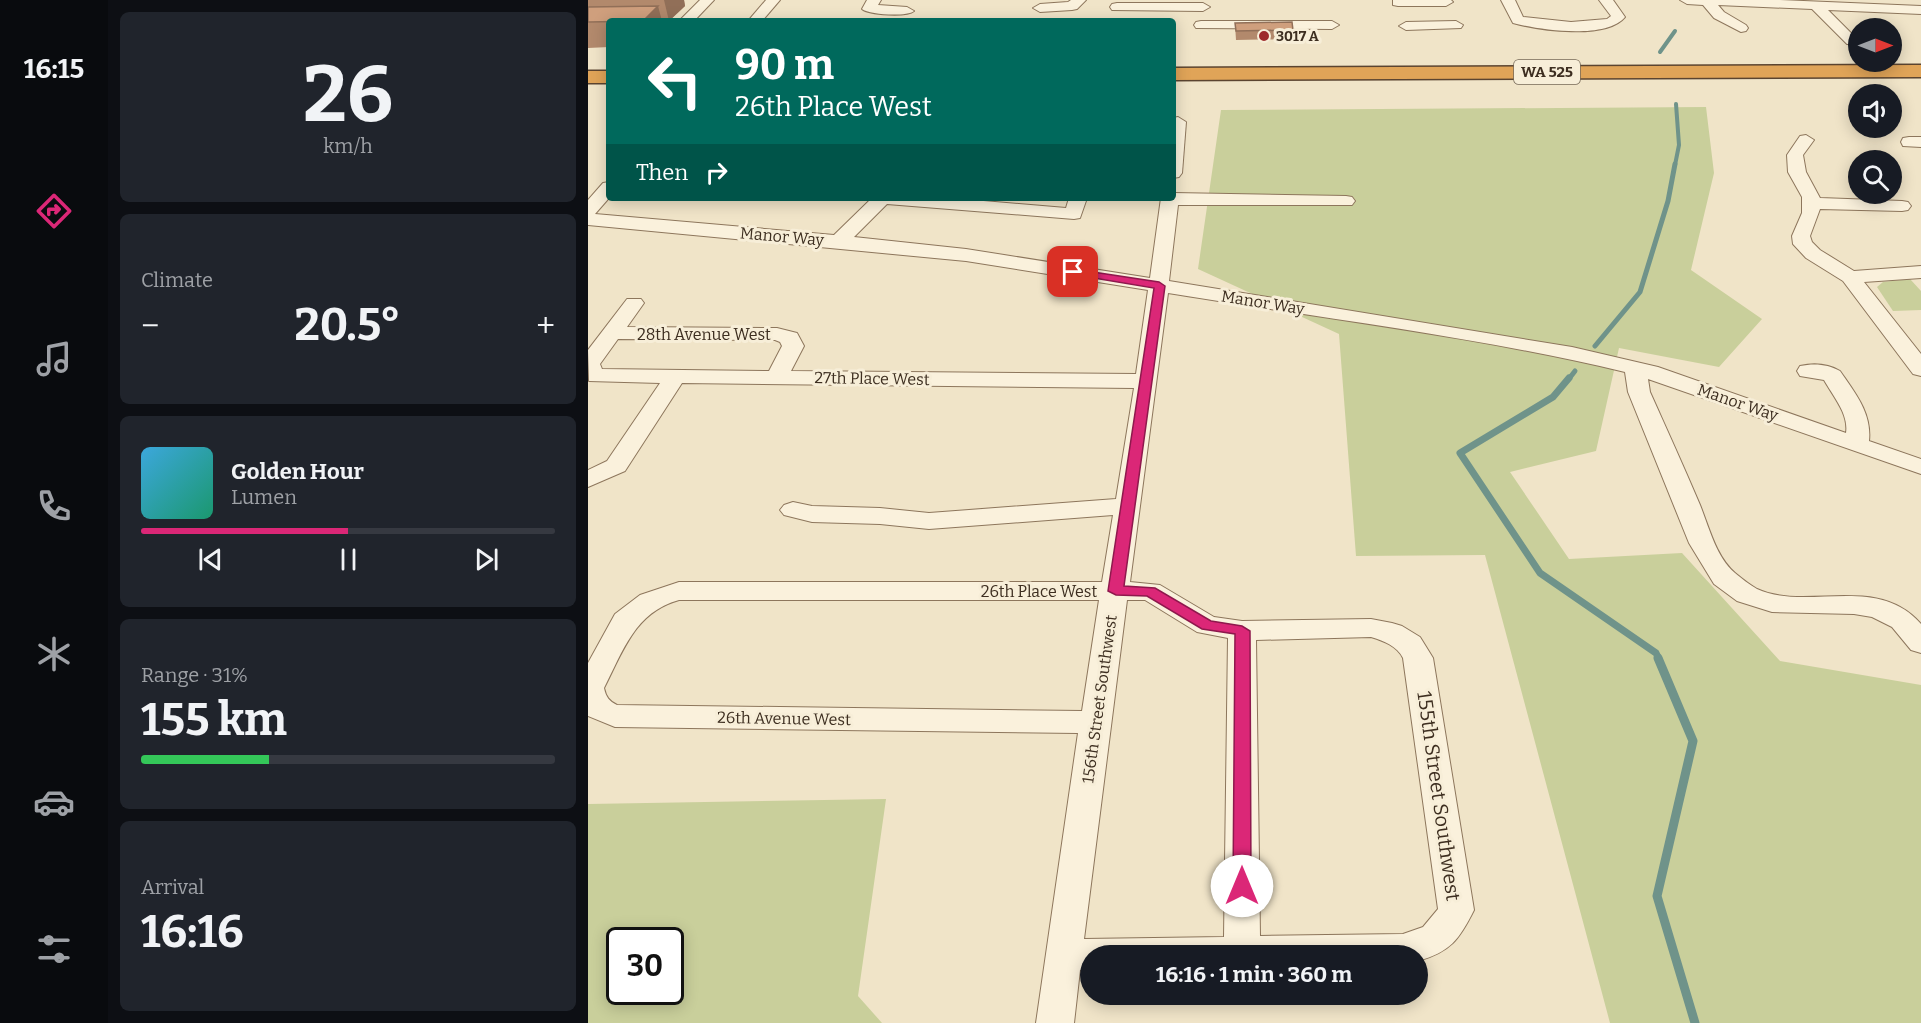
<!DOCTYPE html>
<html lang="en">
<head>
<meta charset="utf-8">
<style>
  body { margin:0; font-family:Bitter,serif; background:#20242c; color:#f1f3f6; height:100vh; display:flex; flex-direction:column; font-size:22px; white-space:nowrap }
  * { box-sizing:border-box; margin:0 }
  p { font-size:20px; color:#9ea1a6 }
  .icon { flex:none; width:33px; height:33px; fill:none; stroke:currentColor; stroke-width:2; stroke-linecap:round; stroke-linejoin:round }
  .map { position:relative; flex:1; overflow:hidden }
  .sheet { display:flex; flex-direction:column; gap:12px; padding:12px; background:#0d0f14; width:480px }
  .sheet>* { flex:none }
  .top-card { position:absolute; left:18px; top:18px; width:570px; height:183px; border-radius:6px; box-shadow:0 3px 15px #0003; background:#00695c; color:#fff; overflow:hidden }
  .needle { width:39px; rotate:90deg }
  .buttons { position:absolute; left:1260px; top:18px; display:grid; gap:12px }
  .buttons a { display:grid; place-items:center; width:54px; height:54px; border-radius:50%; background:#171b24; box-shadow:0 3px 15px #0003; font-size:30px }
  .speed { position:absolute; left:18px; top:927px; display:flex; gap:12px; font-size:30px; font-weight:700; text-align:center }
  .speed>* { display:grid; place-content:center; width:78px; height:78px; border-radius:50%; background:#171b24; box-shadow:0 3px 15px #0003; line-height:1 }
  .speed .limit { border:3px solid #111; border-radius:9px; background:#fff; color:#111 }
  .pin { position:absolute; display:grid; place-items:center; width:51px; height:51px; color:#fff; margin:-26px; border-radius:12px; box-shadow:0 3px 9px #0006 }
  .me { position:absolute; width:66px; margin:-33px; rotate:0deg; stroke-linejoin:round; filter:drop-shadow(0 0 4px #0008) }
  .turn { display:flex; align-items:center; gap:21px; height:126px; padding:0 30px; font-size:27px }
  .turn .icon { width:78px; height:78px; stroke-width:2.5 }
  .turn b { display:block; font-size:42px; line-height:51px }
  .then { display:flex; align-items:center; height:57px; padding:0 30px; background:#0003; gap:12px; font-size:22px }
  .big { font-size:45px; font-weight:700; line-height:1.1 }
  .sheet .widget { flex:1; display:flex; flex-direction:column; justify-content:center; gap:9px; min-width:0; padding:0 21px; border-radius:9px; background:#20242c }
  .sheet .dial { align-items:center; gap:0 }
  .dial b { font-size:78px; line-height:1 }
  .song { display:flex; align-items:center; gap:18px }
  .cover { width:72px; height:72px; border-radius:9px; background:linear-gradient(135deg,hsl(200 70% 55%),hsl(160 70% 35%)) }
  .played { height:6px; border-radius:3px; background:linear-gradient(90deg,#db2777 50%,#363941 50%) }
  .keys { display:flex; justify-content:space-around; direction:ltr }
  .heat { display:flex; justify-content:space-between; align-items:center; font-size:33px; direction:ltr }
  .charge { height:9px; border-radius:4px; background:linear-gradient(90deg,#34c759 31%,#363941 0) }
  .trip { position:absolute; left:492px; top:945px; width:348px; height:60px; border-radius:30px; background:#171b24; box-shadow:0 3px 15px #0003; font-weight:700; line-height:60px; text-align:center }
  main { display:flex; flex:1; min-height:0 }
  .tabs { display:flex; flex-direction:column; width:108px; justify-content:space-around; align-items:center; background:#090b0e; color:#9ea1a6 }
  .tabs .icon { width:42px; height:42px }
  .tabs .selected { color:#db2777 }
  .tabs b { font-size:27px; color:#f1f3f6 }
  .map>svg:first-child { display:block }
  .green { fill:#c9cf9b; fill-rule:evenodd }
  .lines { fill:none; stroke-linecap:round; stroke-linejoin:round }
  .stream-far3 { stroke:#6f938a; stroke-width:4 }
  .stream-far2 { stroke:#6f938a; stroke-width:5 }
  .stream-far1 { stroke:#6f938a; stroke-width:7 }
  .stream { stroke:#6f938a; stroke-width:9 }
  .minor-casing { stroke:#8d765c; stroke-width:2 }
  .highway-casing { stroke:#5b4430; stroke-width:3 }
  .minor { fill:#faf1dc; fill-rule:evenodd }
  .highway { fill:#e0a458; fill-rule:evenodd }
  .wall { fill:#b2896c }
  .shaded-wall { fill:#916f58 }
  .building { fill:#cf9f7d; stroke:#916f58; stroke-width:1.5 }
  .route { fill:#db2777; stroke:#8e194d; stroke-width:1.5 }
  .poi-dot { fill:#9e2a2b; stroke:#f7eed8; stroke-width:2 }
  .labels { text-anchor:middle; stroke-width:6; stroke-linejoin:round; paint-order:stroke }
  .far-poi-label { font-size:14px; font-weight:bold; fill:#3d2e20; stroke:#f7eed8; text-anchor:start }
  .shield { fill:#f7eed8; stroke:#756857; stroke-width:1.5 }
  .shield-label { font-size:15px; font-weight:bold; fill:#3d2e20 }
  .street-label { font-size:16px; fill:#3d2e20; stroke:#f7eed8 }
  .near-street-label { font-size:20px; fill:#3d2e20; stroke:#f7eed8 }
</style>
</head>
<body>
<main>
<nav class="tabs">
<b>16:15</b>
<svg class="icon selected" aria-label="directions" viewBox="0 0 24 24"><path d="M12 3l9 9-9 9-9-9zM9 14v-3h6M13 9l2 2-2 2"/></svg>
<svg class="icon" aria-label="music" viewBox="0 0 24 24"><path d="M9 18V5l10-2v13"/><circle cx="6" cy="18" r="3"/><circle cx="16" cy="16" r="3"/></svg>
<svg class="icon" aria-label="phone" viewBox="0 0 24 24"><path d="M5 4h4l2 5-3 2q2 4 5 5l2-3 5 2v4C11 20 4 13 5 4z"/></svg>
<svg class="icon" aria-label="climate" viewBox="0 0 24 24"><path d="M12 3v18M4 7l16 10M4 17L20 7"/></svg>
<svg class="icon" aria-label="car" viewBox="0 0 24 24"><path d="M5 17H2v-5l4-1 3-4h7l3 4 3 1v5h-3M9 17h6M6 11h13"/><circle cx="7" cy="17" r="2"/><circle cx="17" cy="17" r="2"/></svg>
<svg class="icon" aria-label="filters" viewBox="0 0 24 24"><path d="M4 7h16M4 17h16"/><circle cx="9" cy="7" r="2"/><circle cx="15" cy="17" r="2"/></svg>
</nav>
<section class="sheet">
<div class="widget dial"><b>26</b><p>km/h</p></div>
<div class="widget"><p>Climate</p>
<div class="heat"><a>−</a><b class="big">20.5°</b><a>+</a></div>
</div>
<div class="widget">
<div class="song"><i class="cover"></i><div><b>Golden Hour</b><p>Lumen</p></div></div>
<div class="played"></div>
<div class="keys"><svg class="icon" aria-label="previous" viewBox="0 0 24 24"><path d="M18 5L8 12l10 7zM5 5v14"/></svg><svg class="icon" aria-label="pause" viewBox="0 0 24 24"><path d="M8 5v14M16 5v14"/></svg><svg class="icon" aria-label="next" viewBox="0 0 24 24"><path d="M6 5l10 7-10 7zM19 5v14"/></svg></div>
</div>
<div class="widget"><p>Range · 31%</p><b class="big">155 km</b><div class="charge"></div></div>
<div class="widget"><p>Arrival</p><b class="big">16:16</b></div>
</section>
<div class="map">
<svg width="1333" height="1023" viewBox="0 0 1333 1023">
  <rect width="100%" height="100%" fill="#f0e4c8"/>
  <!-- green -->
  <g class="green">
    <path d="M 1118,107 L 1126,173 L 1103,270 L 1174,319 L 1131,367 L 1031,348 L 1008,451 L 922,472 L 981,559 L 1094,553 L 1192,661 L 1333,685 L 1333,1023 L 1022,1023 L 897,555 L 768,556 L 751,334 L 610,269 L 633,110 Z"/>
    <path d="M 1322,279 L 1333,291 L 1333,310 L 1305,311 L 1289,287 L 1295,282 Z"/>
    <path d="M 298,799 L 270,996 L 294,1023 L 0,1023 L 0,804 ZM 32,940 L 82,940 L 82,992 L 32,992 Z"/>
  </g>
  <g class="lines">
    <!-- stream-far3 -->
    <g class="stream-far3">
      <path d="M 1072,52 L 1087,31"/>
      <path d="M 1087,165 L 1091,145 L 1088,104"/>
    </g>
    <!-- stream-far2 -->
    <g class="stream-far2">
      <path d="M 1007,346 L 1052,292 L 1080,201 L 1087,164"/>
      <path d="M 980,380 L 987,371"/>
    </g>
    <!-- stream-far1 -->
    <path class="stream-far1" d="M 981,378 L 965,397 L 872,453 L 952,573 L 1068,653 L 1071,659"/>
    <!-- stream -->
    <path class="stream" d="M 1070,658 L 1105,741 L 1069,896 L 1107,1023"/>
    <defs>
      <g id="minor">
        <path d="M 112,0 L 126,0 L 106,21 L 91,21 Z"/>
        <path d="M 178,0 L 192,0 L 174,21 L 160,21 Z"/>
        <path d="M 279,0 L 293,0 L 290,5 L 319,7 L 326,11 C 319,17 281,15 274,9 Z"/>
        <path d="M 483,0 L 498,0 L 489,9 L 484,10 L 452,12 L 445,8 L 452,4 L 480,2 Z"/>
        <path d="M 805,0 L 863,0 L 865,2 L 858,6 L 810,6 L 805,5 Z"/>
        <path d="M 913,0 L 927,0 L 935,17 L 983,22 L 1019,19 L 1023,16 L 1011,0 L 1025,0 L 1037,17 C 1018,40 951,30 925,23 Z"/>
        <path d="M 1092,0 L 1192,0 L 1333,6 L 1333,14 L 1240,10 L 1270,40 L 1269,44 L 1259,44 L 1224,9 L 1130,5 L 1136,12 L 1158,25 L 1160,28 L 1158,31 L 1153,32 L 1126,18 L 1115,5 L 1099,4 Z"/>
        <path d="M 529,3 L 615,3 L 622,7 L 615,11 L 524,10 L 522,7 L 524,4 Z"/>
        <path d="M 613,21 L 744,21 L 751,25 L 744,29 L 608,28 L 606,25 L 608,22 Z"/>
        <path d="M 868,21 L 875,25 L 873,28 L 818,30 L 811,26 L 818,22 Z"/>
        <path d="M 590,117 L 598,122 L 594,173 L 591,177 L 585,178 L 585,118 Z"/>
        <path d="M 1218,135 L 1226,140 L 1215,155 L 1218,172 L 1232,198 L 1314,201 L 1320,202 L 1323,206 L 1320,210 L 1314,211 L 1232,209 L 1222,236 L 1224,242 L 1232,250 L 1266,271 L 1333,266 L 1333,278 L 1276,282 L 1333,354 L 1333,376 L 1325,374 L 1255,281 L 1218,258 L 1205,244 L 1204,236 L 1214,213 L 1214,197 L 1200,172 L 1199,155 L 1212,136 Z"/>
        <path d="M 1321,137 L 1333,137 L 1333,147 L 1315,146 L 1313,142 L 1315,138 Z"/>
        <path d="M 21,182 L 21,198 L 7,214 L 246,235 L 284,198 L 361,198 L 478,208 L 481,198 L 499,198 L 492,218 L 486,219 L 299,204 L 266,237 L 378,249 L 562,278 L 573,198 L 585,198 L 585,193 L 758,196 L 764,197 L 767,201 L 764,205 L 590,205 L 581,281 L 984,347 L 1070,367 L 1258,433 C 1261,414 1245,396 1236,380 L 1212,376 L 1209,371 L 1212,366 C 1226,363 1240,364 1252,371 C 1267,393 1284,413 1281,441 L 1333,459 L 1333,474 L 1060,379 L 1062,392 C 1079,430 1096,467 1112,505 C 1121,527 1128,557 1147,573 C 1153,578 1162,585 1169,589 C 1219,612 1289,573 1333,624 L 1333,653 L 1323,650 L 1304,627 L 1284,617 L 1266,614 L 1184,612 L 1149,601 L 1126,584 L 1101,543 L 1040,392 L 1037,372 C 887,336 732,318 580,293 L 542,582 L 572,585 L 626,617 L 654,621 L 783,619 L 804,623 L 814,626 L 832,637 L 845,658 L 886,910 C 871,940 862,952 830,961 L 830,956 L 502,956 L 502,970 L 492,970 L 486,1023 L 448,1023 L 490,733 L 27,727 L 0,716 L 0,663 L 27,614 L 52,595 L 91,582 L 514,582 L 525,515 L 341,529 L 292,524 L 224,522 L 196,515 L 192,510 L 196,505 L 205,502 L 224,506 L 292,508 L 341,513 L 528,499 L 546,388 L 94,383 L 37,471 L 0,487 L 0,470 L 19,461 L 72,383 L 1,381 L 0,350 L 39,299 L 53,299 L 56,303 L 39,327 L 189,328 L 209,333 L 216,346 L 203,371 L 548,374 L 560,290 L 378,261 L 0,225 L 0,200 L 15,183 ZM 30,339 L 187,340 L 192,342 L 194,346 L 181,371 L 14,369 L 12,364 ZM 91,600 L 511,600 L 494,711 L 29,705 C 21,701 18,697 16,688 C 35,651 47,612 91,600 ZM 539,600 L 557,600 L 609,632 L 640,638 L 636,937 L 496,939 ZM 783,637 C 796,641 809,646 815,658 L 850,909 L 835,927 L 815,934 L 672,936 L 668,640 Z"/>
      </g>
      <g id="highway">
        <path d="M 1333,65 L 1333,77 L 585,80 L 585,68 Z"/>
        <rect x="0" y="71" width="21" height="12"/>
      </g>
    </defs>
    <!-- minor casing -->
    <use href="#minor" class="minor-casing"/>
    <!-- highway casing -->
    <use href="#highway" class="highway-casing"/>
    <!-- minor -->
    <use href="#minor" class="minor"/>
    <!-- highway -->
    <use href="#highway" class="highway"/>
  </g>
  <!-- wall -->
  <g class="wall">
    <path d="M 0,0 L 96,0 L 97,6 L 81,21 L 21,21 L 21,47 L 0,48 Z"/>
    <path d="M 647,23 L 705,30 L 705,39 L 648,40 Z"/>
  </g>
  <!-- shaded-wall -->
  <g class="shaded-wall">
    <path d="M 76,0 L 96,0 L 97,6 L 81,21 Z"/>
    <path d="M 70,6 L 74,21 L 55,21 Z"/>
  </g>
  <!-- building -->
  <g class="building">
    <path d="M 70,6 L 55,21 L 0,22 L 0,7 Z"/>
    <path d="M 704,22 L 705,30 L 648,31 L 647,23 Z"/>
  </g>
  <!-- route -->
  <path class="route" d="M 485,269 L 571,282 L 577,286 L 536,586 L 567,588 L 623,621 L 654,626 L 662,631 L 663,886 L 660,891 L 654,894 L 647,891 L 645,886 L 647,634 L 614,629 L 559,596 L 528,595 L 520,591 L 566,288 L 482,274 L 480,272 Z"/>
  <!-- markers -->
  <circle class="poi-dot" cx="676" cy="36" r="6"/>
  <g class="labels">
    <!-- far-poi labels -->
    <g class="far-poi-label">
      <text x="688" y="41">3017 A</text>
    </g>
    <!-- shield labels -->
    <rect class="shield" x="926" y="60" width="66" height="24" rx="4.5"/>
    <g class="shield-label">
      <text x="959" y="77">WA 525</text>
    </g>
    <!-- street labels -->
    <g class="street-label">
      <text transform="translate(194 236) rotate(5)" y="6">Manor Way</text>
      <text transform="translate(675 302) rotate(9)" y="6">Manor Way</text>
      <text x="116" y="340">28th Avenue West</text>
      <text transform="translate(284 378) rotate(1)" y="6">27th Place West</text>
      <text transform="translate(1150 402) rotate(19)" y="6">Manor Way</text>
      <text x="451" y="597">26th Place West</text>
      <text transform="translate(511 699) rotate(-82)" y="6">156th Street Southwest</text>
      <text transform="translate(196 718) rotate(1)" y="6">26th Avenue West</text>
    </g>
    <!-- near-street labels -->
    <g class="near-street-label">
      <text transform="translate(851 796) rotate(82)" y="7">155th Street Southwest</text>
    </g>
  </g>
</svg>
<div class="buttons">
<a><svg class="needle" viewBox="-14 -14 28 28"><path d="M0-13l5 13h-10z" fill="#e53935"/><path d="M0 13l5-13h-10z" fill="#9ea1a6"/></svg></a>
<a><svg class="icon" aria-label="sound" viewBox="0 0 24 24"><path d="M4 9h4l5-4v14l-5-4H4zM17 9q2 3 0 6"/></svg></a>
<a><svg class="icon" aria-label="search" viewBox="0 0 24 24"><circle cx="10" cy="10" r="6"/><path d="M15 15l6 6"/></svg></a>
</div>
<div class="speed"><div class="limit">30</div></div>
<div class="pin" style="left:485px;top:272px;background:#d93025"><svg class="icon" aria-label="arrive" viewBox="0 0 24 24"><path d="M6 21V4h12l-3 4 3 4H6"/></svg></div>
<svg class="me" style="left:654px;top:886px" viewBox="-20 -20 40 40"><circle r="19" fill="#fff"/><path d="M0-13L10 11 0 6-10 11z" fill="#db2777"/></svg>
<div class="trip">16:16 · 1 min · 360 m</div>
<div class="top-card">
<div class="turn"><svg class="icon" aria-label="left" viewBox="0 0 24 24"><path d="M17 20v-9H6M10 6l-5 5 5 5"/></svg><div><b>90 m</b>26th Place West</div></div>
<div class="then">Then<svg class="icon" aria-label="right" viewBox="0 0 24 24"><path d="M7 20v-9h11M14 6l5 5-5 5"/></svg></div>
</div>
</div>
</main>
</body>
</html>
